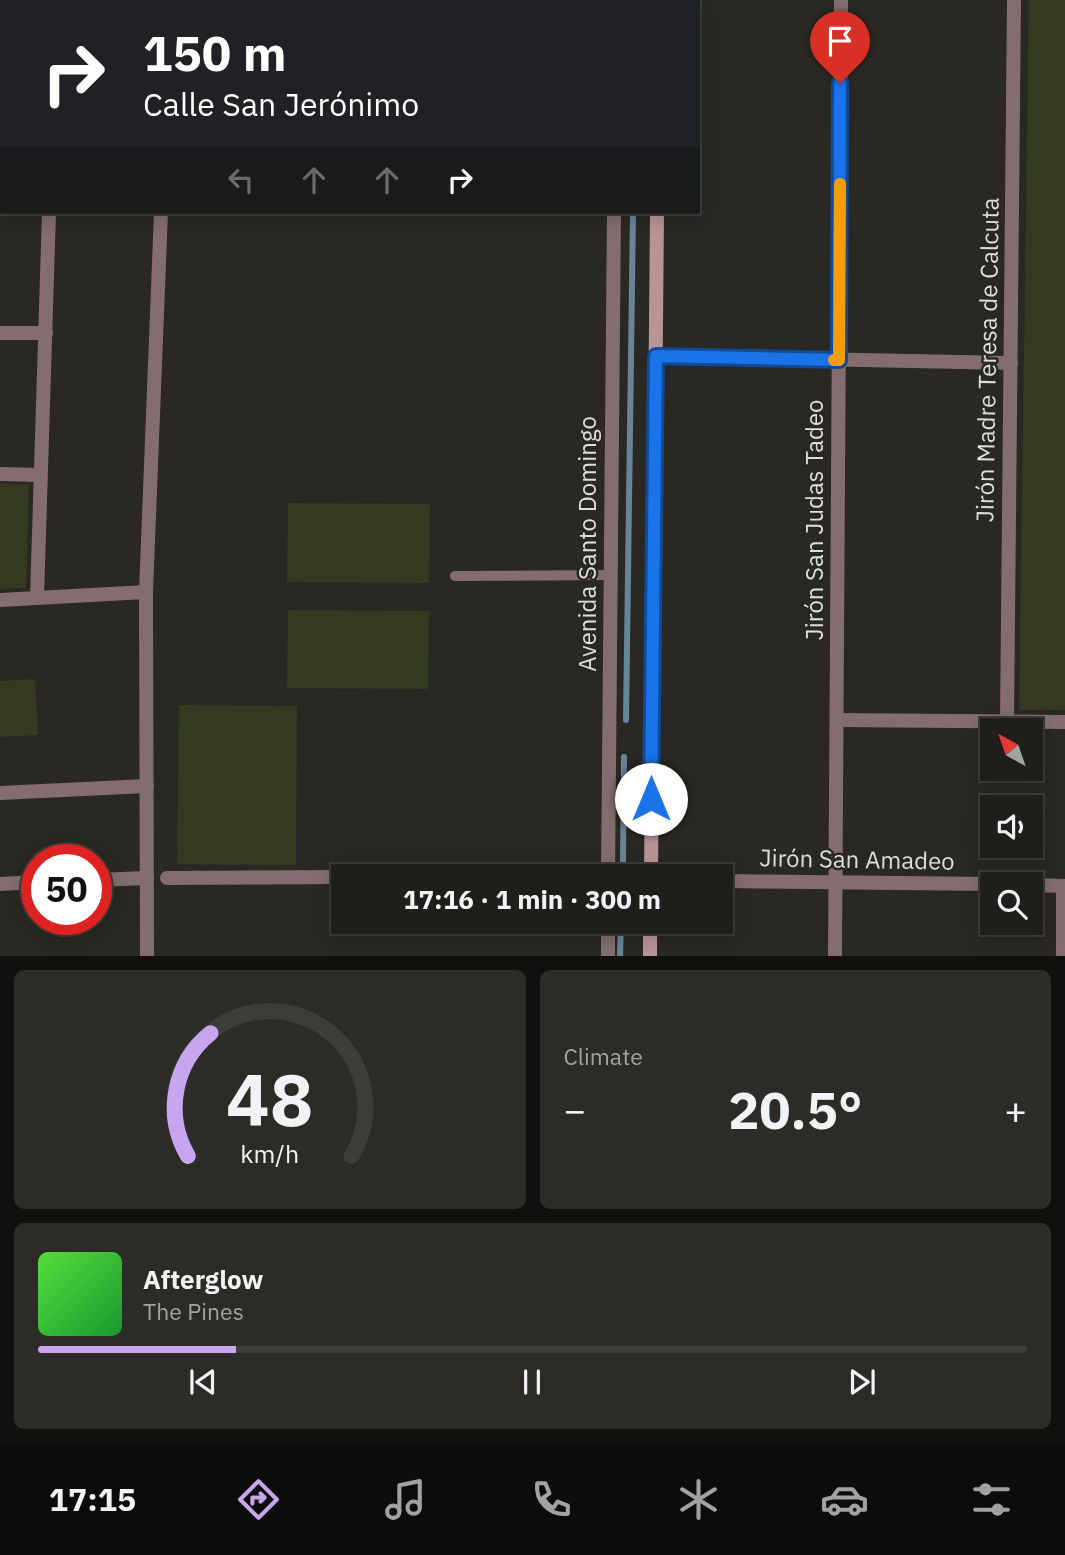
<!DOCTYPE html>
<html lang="en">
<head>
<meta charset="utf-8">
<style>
  body { margin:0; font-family:"IBM Plex Sans",sans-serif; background:#2c2b27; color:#f1f3f6; height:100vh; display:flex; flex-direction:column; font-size:26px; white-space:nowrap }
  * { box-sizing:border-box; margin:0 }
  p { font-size:23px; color:#a1a2a2 }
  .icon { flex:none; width:38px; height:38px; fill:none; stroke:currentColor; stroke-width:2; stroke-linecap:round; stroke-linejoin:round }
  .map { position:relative; height:956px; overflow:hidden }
  .panel { display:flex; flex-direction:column; gap:14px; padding:14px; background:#11100e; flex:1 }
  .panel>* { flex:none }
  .banner { position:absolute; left:0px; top:0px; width:700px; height:214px; box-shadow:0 4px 18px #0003,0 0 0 2px #3c3c39; background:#202124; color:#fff; overflow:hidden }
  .needle { width:46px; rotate:320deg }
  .buttons { position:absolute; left:980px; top:718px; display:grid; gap:14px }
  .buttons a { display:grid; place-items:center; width:63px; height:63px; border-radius:0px; background:#1f1e1a; box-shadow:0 4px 18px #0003,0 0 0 2px #3c3c39; font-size:35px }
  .speed { position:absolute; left:21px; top:844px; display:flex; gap:14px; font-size:35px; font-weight:700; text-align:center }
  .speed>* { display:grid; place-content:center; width:91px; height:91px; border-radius:50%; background:#1f1e1a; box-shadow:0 4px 18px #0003,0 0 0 2px #3c3c39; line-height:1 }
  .speed .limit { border:10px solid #d22; background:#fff; color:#111 }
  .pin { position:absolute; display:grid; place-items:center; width:60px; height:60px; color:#fff; margin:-72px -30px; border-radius:50% 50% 50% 0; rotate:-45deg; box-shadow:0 0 7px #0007 }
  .pin .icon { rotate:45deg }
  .me { position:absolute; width:77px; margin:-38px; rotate:0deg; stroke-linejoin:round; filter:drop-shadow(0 0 5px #0008) }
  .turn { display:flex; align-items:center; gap:24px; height:147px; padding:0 28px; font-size:32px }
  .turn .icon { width:91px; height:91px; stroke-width:2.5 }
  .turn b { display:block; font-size:49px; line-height:60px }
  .lanes { display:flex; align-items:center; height:66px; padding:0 28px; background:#0003; justify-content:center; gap:35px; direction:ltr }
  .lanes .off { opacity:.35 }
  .big { font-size:52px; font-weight:800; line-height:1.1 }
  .panel .widget { flex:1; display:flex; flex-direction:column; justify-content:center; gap:10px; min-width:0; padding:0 24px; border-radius:10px; background:#2c2b27 }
  .panel .dial { align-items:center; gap:0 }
  .dial svg { height:182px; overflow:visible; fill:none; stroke:#3c3c39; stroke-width:7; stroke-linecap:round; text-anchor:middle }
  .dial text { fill:#f1f3f6; stroke:none }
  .song { display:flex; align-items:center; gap:21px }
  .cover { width:84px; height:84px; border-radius:10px; background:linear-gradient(135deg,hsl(110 70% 55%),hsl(130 70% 35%)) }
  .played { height:7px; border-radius:4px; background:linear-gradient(90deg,#c7a6ef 20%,#3c3c39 20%) }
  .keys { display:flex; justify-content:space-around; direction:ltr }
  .heat { display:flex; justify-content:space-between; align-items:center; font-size:38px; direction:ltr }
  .panel .tiles { flex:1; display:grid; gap:14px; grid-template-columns:1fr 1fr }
  .widget:last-child { grid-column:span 2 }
  .trip { position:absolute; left:331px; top:864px; width:402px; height:70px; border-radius:0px; background:#1f1e1a; box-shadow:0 4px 18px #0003,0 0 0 2px #3c3c39; font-weight:800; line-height:70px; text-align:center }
  .menu { display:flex; height:112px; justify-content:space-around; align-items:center; background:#0c0c0a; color:#a1a2a2 }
  .menu .icon { width:49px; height:49px }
  .menu .active { color:#c7a6ef }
  .menu b { font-size:32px; color:#f1f3f6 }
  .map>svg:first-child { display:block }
  .green { fill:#333a1f }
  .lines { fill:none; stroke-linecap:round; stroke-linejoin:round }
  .stream { stroke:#6a8497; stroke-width:6 }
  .service { stroke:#846d6e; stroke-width:10 }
  .minor { stroke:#846d6e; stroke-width:14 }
  .secondary { stroke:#b99496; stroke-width:14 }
  .route-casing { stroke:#114b97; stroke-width:18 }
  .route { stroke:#1a73e8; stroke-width:12 }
  .slow { stroke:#f59e0b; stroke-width:12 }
  .labels { text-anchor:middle; stroke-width:5; stroke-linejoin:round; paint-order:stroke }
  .street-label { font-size:24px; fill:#deddd9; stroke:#292822 }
</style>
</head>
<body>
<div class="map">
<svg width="1065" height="957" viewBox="0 0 1065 957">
  <rect width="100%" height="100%" fill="#292822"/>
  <!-- green -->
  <g class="green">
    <path d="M 1029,0 L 1065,0 L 1065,710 L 1019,710 Z"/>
    <path d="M 0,484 L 29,484 L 26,588 L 0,589 Z"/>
    <path d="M 288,503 L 430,504 L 429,583 L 287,582 Z"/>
    <path d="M 288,610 L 429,611 L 428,689 L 287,688 Z"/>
    <path d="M 35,679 L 38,735 L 0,737 L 0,681 Z"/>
    <path d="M 179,705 L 297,706 L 296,865 L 177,864 Z"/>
  </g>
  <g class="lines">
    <!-- stream -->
    <g class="stream">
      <path d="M 635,2 L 635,0"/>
      <path d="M 626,720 L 633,212"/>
      <path d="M 623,865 L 624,757"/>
      <path d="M 620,957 L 621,922"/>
    </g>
    <!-- service -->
    <path class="service" d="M 455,576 L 611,575"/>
    <!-- minor -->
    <g class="minor">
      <path d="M 21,2 L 21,0"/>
      <path d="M 169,2 L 169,0"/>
      <path d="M 616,2 L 616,0"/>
      <path d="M 0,57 L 2,56"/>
      <path d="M 0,189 L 2,189"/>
      <path d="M 0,333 L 46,333"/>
      <path d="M 656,356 L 1011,363"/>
      <path d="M 0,474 L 40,475"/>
      <path d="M 37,598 L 49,212"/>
      <path d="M 0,600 L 146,592"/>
      <path d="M 837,720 L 1065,722"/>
      <path d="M 1007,721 L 1014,0"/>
      <path d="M 0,793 L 147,786"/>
      <path d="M 358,877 L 608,875"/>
      <path d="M 608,877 L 614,212"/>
      <path d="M 167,878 L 343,877"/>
      <path d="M 96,880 L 147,878"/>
      <path d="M 721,881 L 992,884"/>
      <path d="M 0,884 L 37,882"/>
      <path d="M 1031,885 L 1065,886"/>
      <path d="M 147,957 L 146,592 L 161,212"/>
      <path d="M 608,957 L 608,922"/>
      <path d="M 835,957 L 841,0"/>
      <path d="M 1063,957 L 1063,886"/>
    </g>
    <!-- secondary -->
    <g class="secondary">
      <path d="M 659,2 L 659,0"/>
      <path d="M 651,877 L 657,212"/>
      <path d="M 650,957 L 650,922"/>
    </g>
  </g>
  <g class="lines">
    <defs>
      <path id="route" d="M 651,799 L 656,356 L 839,360 L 840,83"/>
    </defs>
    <!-- route casing -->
    <use href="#route" class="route-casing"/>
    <!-- route -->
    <use href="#route" class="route"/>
    <!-- slow -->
    <path class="slow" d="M 834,360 L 839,360 L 840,184"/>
  </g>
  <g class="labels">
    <!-- street labels -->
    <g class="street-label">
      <text transform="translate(988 360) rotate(-89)" y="8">Jirón Madre Teresa de Calcuta</text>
      <text transform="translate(815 520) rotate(-90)" y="8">Jirón San Judas Tadeo</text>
      <text transform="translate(588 544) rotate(-90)" y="8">Avenida Santo Domingo</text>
      <text transform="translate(857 860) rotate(1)" y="8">Jirón San Amadeo</text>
    </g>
  </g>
</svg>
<div class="buttons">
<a><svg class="needle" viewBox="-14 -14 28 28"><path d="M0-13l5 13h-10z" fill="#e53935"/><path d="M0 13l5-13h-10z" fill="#a1a2a2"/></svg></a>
<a><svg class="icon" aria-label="sound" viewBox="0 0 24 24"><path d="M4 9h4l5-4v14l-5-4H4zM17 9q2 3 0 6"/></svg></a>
<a><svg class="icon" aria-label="search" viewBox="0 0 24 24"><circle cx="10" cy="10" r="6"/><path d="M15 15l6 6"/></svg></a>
</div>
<div class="speed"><div class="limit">50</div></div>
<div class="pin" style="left:840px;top:83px;background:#d93025"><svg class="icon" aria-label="arrive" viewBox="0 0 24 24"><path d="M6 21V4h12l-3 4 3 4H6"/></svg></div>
<svg class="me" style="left:651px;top:799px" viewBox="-20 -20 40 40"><circle r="19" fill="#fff"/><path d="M0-13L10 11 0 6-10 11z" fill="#1a73e8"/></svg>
<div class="trip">17:16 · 1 min · 300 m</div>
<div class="banner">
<div class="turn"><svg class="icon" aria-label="right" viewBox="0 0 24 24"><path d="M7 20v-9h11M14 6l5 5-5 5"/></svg><div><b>150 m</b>Calle San Jerónimo</div></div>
<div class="lanes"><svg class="icon off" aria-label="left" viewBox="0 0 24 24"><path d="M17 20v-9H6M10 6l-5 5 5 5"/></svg><svg class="icon off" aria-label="ahead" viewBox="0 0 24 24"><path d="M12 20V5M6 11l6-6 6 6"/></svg><svg class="icon off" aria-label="ahead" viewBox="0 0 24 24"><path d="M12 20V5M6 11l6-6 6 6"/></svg><svg class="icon" aria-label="right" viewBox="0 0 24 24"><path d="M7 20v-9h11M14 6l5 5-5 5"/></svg></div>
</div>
</div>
<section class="panel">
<div class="tiles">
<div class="widget dial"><svg viewBox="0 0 100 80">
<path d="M14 69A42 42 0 1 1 86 69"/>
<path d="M14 69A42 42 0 0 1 24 15" stroke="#c7a6ef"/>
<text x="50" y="56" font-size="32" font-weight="700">48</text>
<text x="50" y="72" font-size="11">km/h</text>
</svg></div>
<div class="widget"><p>Climate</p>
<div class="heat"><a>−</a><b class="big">20.5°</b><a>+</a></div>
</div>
<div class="widget">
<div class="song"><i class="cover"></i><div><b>Afterglow</b><p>The Pines</p></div></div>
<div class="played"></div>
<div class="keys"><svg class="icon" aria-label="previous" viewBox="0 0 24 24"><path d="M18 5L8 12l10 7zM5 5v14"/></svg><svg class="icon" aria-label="pause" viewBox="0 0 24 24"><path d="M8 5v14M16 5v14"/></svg><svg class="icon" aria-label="next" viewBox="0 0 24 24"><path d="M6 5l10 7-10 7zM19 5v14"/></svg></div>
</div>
</div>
</section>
<nav class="menu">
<b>17:15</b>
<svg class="icon active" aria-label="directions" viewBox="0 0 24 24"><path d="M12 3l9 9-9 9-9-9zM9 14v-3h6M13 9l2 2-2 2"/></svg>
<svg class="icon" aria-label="music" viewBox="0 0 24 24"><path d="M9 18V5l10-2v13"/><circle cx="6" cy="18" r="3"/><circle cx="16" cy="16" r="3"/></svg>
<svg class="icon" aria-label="phone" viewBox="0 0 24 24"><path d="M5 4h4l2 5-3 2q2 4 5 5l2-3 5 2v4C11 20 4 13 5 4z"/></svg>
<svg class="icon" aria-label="climate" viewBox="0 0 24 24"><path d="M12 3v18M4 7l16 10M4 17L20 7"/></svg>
<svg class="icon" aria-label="car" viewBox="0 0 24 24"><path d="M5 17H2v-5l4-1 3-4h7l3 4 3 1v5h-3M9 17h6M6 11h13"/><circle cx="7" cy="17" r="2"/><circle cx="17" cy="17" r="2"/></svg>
<svg class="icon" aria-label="filters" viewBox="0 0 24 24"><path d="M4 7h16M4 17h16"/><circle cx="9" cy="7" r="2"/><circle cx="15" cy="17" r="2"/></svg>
</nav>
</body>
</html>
